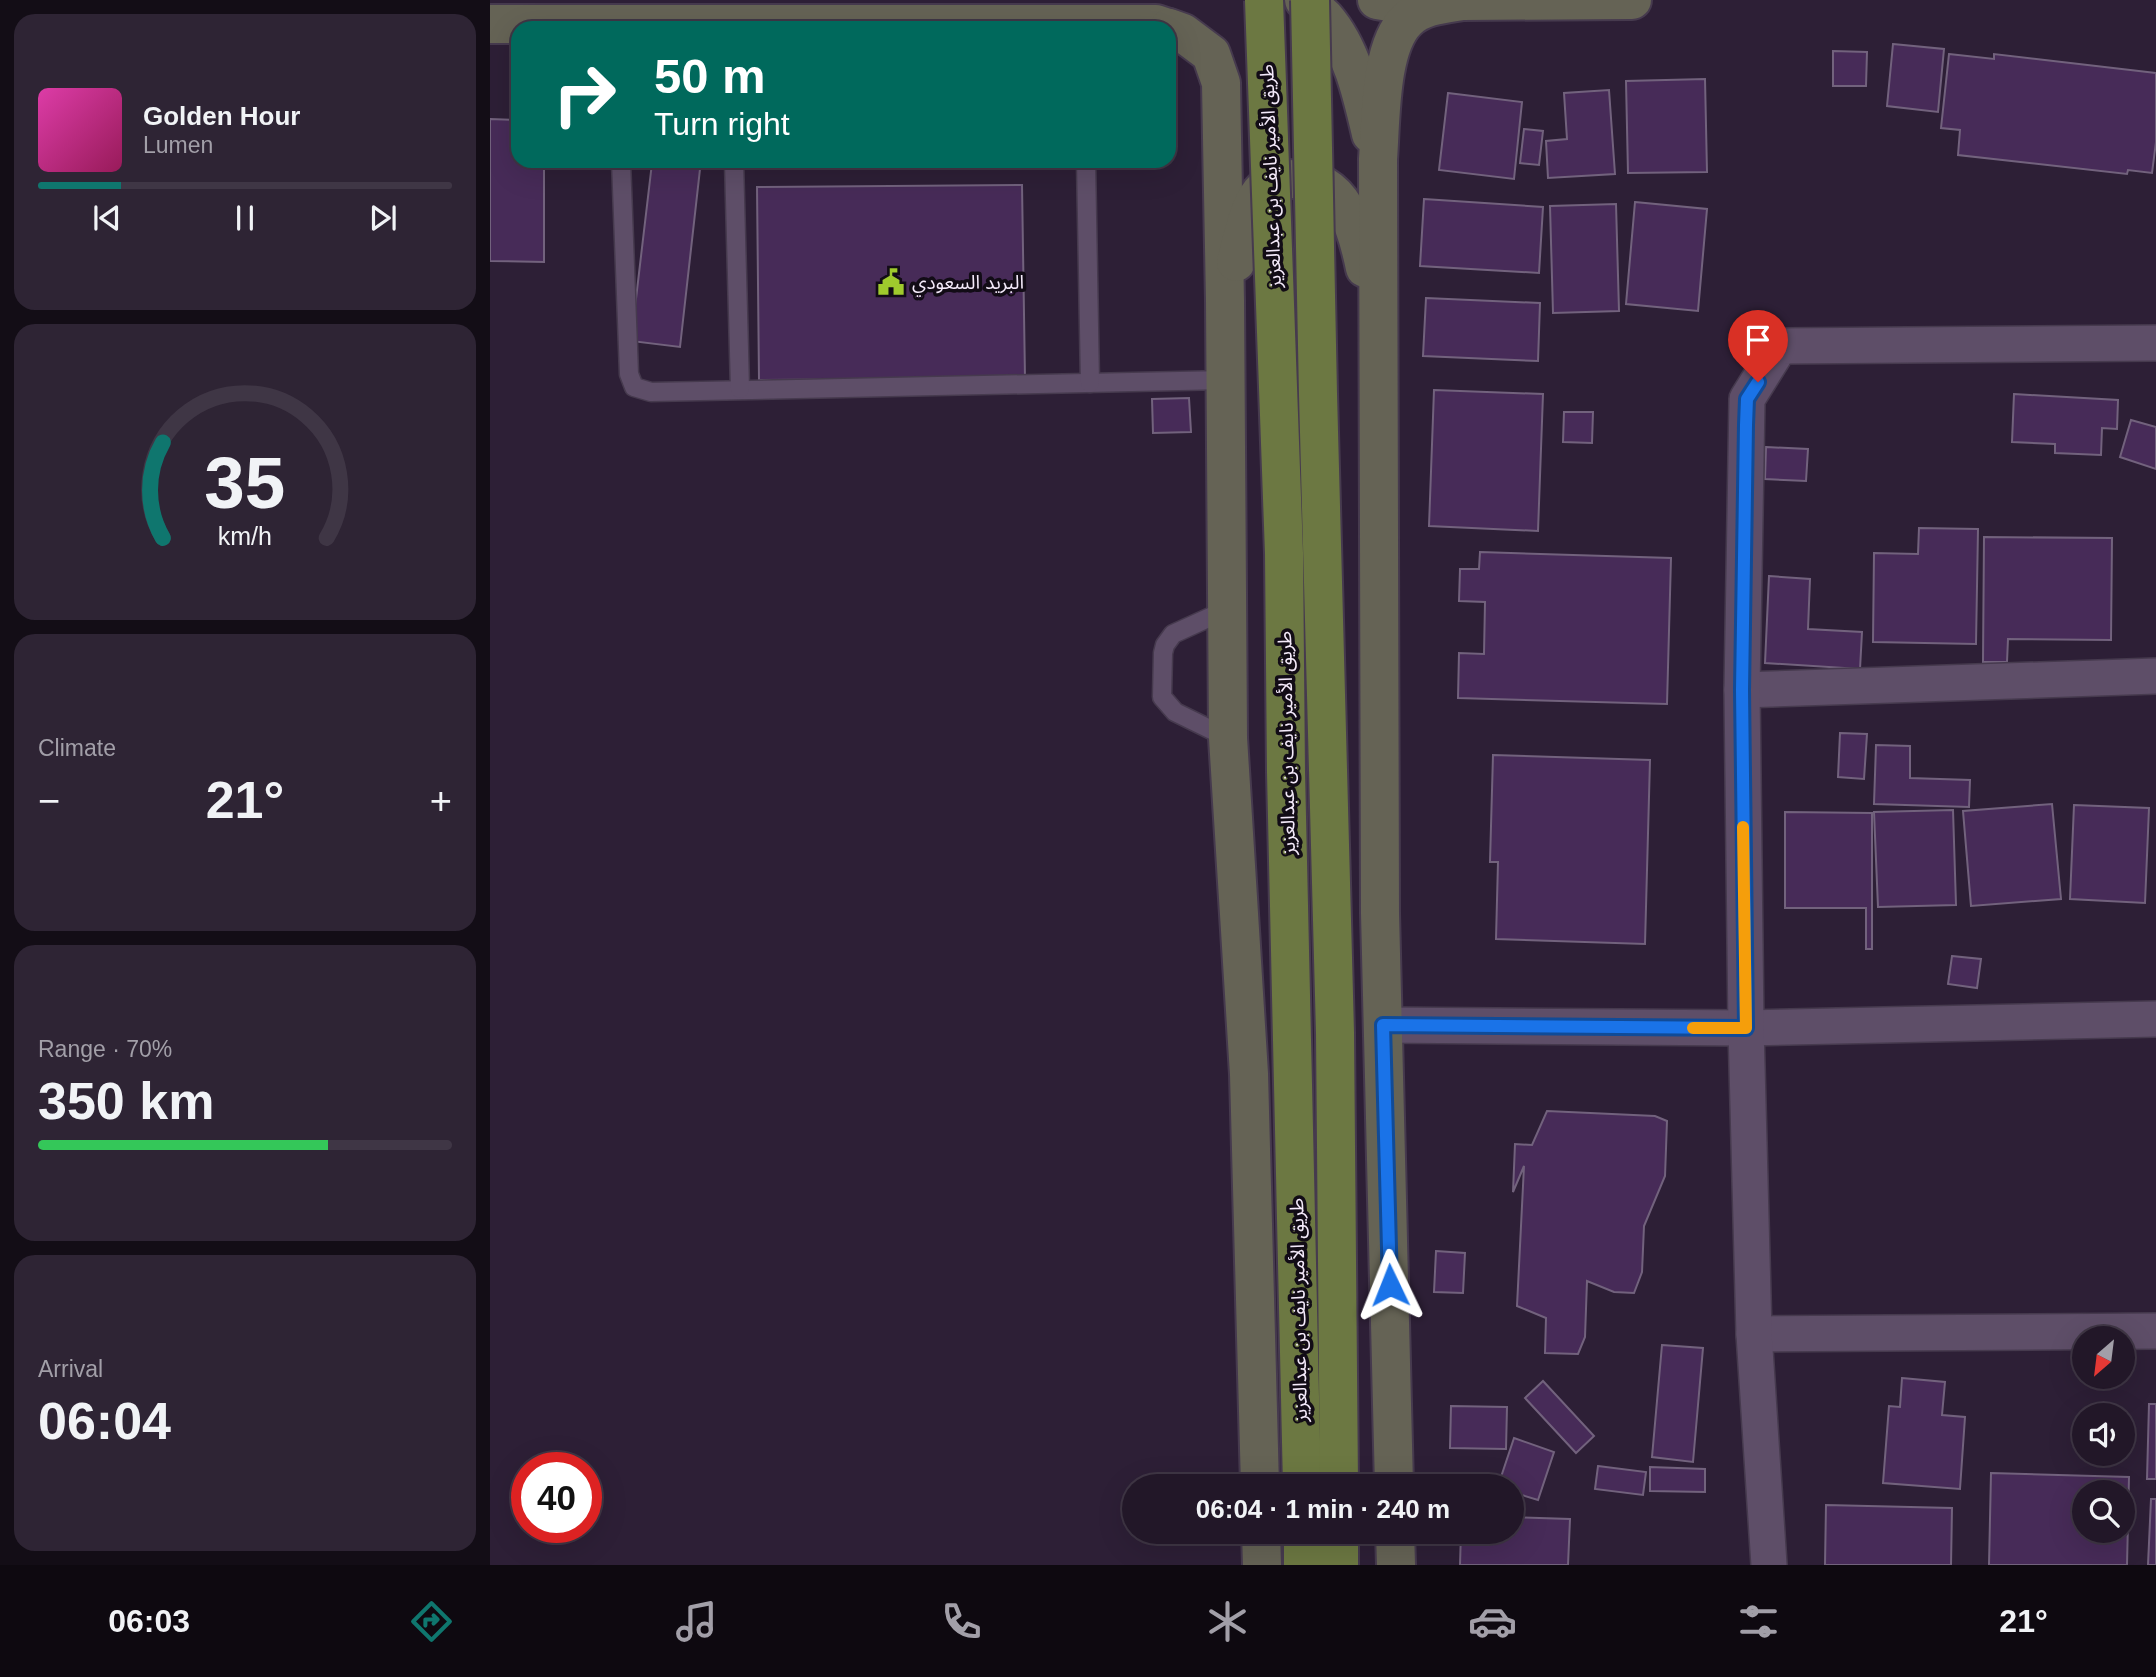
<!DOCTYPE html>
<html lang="en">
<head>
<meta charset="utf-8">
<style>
  body { margin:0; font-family:Arial,"Noto Sans Arabic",sans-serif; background:#2e2434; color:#f1f3f6; height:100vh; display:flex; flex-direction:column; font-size:26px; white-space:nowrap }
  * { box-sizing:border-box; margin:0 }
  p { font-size:23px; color:#a29fa8 }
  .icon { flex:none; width:38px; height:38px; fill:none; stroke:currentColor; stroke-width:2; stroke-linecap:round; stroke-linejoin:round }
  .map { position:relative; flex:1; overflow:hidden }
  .panel { display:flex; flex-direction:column; gap:14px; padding:14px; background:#130d16; width:490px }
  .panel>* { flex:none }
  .guide { position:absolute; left:21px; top:21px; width:665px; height:147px; border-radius:21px; box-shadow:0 7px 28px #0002,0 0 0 2px #3f3645; background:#00695c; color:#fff; overflow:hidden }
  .needle { width:46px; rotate:208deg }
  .buttons { position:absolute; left:1582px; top:1326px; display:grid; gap:14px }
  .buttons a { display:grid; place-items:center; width:63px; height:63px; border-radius:50%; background:#221728; box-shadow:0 7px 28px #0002,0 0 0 2px #3f3645; font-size:35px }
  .speed { position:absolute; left:21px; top:1452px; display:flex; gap:14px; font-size:35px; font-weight:700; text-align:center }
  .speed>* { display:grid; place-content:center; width:91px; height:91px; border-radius:50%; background:#221728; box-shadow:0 7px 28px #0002,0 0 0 2px #3f3645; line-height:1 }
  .speed .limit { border:10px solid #d22; background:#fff; color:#111 }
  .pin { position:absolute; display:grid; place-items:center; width:60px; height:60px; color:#fff; margin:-72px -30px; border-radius:50% 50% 50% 0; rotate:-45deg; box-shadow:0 0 7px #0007 }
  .pin .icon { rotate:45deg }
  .me { position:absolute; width:77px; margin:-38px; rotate:358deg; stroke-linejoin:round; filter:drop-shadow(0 0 5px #0008) }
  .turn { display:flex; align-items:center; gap:24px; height:147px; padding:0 28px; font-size:32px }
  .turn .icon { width:91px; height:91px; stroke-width:2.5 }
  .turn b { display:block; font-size:49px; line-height:60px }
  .big { font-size:52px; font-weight:700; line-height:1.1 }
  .panel .widget { flex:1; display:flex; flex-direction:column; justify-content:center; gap:10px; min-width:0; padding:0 24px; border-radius:21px; background:#2e2434 }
  .panel .dial { align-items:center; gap:0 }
  .dial svg { height:182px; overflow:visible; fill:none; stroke:#3f3645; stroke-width:7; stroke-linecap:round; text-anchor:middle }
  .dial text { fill:#f1f3f6; stroke:none }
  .song { display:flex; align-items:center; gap:21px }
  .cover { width:84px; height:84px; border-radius:10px; background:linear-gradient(135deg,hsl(320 70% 55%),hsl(330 70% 35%)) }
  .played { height:7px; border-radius:4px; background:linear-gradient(90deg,#0f766e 20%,#3f3645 20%) }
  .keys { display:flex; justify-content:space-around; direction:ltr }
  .heat { display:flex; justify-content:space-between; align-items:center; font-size:38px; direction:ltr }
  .charge { height:10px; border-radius:5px; background:linear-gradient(90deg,#34c759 70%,#3f3645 0) }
  .trip { position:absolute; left:632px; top:1474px; width:402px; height:70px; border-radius:35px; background:#221728; box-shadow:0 7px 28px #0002,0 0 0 2px #3f3645; font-weight:700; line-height:70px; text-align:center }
  .dock { display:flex; height:112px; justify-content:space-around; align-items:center; background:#0e0910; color:#a29fa8 }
  .dock .icon { width:49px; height:49px }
  .dock .selected { color:#0f766e }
  .dock b { font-size:32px; color:#f1f3f6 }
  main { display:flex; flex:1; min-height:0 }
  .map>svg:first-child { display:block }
  .building { fill:#472b58; stroke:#72627d; stroke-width:2; fill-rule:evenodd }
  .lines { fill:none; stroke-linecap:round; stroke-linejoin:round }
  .lane-casing { stroke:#463a4e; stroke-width:21 }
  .street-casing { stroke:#463a4e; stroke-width:38 }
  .secondary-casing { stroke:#463a4e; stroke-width:42 }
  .primary-casing { stroke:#463a4e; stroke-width:42 }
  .lane { stroke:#5e4e68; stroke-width:18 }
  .street { stroke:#5e4e68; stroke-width:35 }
  .secondary { stroke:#656355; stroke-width:38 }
  .primary { stroke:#6c7842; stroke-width:38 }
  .primary-bridge-casing { stroke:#463a4e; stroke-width:42; stroke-linecap:butt }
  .primary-bridge { stroke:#6c7842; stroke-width:38 }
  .route-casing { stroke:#114b97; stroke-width:18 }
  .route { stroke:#1a73e8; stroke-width:12 }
  .slow { stroke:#f59e0b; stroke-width:12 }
  .labels { text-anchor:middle; stroke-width:7; stroke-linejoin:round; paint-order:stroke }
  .street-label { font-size:19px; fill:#f4eafa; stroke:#120c16 }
  .poi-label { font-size:19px; fill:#f4eafa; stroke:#120c16; text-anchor:start }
</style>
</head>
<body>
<main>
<section class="panel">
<div class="widget">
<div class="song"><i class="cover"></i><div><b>Golden Hour</b><p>Lumen</p></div></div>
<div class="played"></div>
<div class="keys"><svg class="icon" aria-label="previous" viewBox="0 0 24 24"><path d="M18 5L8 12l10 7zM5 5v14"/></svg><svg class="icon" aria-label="pause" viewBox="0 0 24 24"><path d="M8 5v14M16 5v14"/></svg><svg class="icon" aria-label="next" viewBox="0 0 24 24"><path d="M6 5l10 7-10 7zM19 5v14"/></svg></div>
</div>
<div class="widget dial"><svg viewBox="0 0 100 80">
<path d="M14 69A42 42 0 1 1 86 69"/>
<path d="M14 69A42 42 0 0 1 14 27" stroke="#0f766e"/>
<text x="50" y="56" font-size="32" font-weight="700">35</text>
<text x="50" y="72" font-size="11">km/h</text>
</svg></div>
<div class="widget"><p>Climate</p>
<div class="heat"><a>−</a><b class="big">21°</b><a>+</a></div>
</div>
<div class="widget"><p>Range · 70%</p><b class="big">350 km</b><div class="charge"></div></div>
<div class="widget"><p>Arrival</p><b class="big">06:04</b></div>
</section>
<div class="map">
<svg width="1666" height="1565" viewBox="0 0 1666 1565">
  <rect width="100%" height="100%" fill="#2d1f36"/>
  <!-- building -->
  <g class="building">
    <path d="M 1403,44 L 1454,49 L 1448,112 L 1397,106 Z"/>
    <path d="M 1343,51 L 1377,52 L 1376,86 L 1343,86 Z"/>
    <path d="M 1459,54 L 1504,59 L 1504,54 L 1666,73 L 1666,142 L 1662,173 L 1638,170 L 1637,174 L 1468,155 L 1470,130 L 1451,128 Z"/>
    <path d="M 1215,79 L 1217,172 L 1138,173 L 1136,81 Z"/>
    <path d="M 1119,90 L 1125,174 L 1058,178 L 1056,141 L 1077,139 L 1074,93 Z"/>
    <path d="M 958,93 L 1032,102 L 1024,179 L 949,170 Z"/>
    <path d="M 0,119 L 28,120 L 28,161 L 54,161 L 54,262 L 0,261 Z"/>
    <path d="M 1034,129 L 1053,131 L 1049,165 L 1030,163 Z"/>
    <path d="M 162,163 L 210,169 L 190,347 L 141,341 Z"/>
    <path d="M 532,185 L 535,378 L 269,380 L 267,187 Z"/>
    <path d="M 934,199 L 1053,207 L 1049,273 L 930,266 Z"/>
    <path d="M 1145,202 L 1217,209 L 1208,311 L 1136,304 Z"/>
    <path d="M 1126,204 L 1129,311 L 1063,313 L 1060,206 Z"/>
    <path d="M 936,298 L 1050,303 L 1048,361 L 933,356 Z"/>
    <path d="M 944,390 L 1053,394 L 1048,531 L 939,526 Z"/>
    <path d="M 1524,394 L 1628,400 L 1627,429 L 1612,428 L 1611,455 L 1565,453 L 1565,444 L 1522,442 Z"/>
    <path d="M 699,398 L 701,432 L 663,433 L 662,399 Z"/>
    <path d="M 1074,412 L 1103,412 L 1102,443 L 1073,442 Z"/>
    <path d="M 1641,420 L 1666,427 L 1666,469 L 1630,457 Z"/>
    <path d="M 1276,447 L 1318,449 L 1316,481 L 1275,479 Z"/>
    <path d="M 1429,528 L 1488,529 L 1486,644 L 1383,642 L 1384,553 L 1428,554 Z"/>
    <path d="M 1494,537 L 1622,538 L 1621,640 L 1518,639 L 1517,662 L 1493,662 Z"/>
    <path d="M 990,552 L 1181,558 L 1177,704 L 968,698 L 969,653 L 994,654 L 995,602 L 969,601 L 970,569 L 989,569 Z"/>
    <path d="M 1279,576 L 1320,579 L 1318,629 L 1372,632 L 1370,669 L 1275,663 Z"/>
    <path d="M 1350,733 L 1377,734 L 1374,779 L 1348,777 Z"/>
    <path d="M 1386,745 L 1420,746 L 1420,778 L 1480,780 L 1479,807 L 1384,804 Z"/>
    <path d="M 1003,755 L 1160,760 L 1155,944 L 1006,939 L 1008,862 L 1000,862 Z"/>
    <path d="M 1562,804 L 1571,899 L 1481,906 L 1473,811 Z"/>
    <path d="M 1584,805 L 1659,808 L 1655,903 L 1580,899 Z"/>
    <path d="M 1463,810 L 1466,905 L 1388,907 L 1384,812 Z"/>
    <path d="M 1295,812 L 1382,813 L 1382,949 L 1376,949 L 1376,908 L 1295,908 Z"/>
    <path d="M 1462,956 L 1491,959 L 1487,988 L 1458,984 Z"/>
    <path d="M 1057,1111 L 1165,1116 L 1177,1121 L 1175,1176 L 1154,1226 L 1152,1272 L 1144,1293 L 1124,1292 L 1097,1281 L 1095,1337 L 1088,1354 L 1055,1353 L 1056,1318 L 1027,1306 L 1034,1166 L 1023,1192 L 1025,1144 L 1042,1145 Z"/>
    <path d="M 946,1251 L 975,1253 L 973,1293 L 944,1292 Z"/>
    <path d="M 1172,1345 L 1213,1348 L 1203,1462 L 1162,1457 Z"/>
    <path d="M 1412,1378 L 1455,1382 L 1452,1415 L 1475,1417 L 1470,1489 L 1393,1483 L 1399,1406 L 1410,1407 Z"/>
    <path d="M 1053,1381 L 1104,1436 L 1086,1453 L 1035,1398 Z"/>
    <path d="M 1659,1404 L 1666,1404 L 1666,1479 L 1657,1479 Z"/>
    <path d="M 961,1406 L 1017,1407 L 1016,1449 L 960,1448 Z"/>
    <path d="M 1024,1438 L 1064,1452 L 1048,1500 L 1022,1492 L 1022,1486 L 1008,1486 Z"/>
    <path d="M 1108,1466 L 1156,1472 L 1153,1495 L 1105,1489 Z"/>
    <path d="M 1160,1467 L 1215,1469 L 1215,1492 L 1160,1491 Z"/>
    <path d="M 1501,1473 L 1639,1477 L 1637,1565 L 1499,1565 ZM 1594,1493 L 1633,1493 L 1633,1531 L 1594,1531 Z"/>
    <path d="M 1661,1499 L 1666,1499 L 1666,1565 L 1658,1565 Z"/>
    <path d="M 1336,1505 L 1462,1508 L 1461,1565 L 1335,1565 Z"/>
    <path d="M 1022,1517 L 1080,1519 L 1078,1565 L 970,1565 L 971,1531 L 1022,1531 Z"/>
  </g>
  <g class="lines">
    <defs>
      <g id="lane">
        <path d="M 131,161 L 139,374 L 144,387 L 161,392 L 736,380"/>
        <path d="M 244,161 L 250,389"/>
        <path d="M 596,161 L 600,383"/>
        <path d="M 738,738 L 685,712 L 672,697 L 673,653 L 675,645 L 683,634 L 738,609"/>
      </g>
      <g id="street">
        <path d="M 1252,690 L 1666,676"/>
        <path d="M 893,1025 L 1256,1028 L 1666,1019"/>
        <path d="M 1264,1334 L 1666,1331"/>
        <path d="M 1279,1565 L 1264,1334 L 1256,1028 L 1252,690 L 1257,399 L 1290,346 L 1666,343"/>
      </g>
      <g id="secondary">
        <path d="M 814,0 C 821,6 829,12 835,18 C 862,49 872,95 881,134"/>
        <path d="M 887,0 L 935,8"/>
        <path d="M 0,24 L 666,24 L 678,28"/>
        <path d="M 679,28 L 693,33 L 721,54 L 731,83 L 735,301 L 738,738 L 759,1074 L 770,1486"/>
        <path d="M 746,262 C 752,240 757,210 771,192 C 780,181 792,179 805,179 C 854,179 867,229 875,268"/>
        <path d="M 904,1486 L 890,913 L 888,159 C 891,121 889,47 917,20 C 931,6 953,4 972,1 L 1142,0"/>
        <path d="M 771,1531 L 772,1565"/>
        <path d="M 905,1531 L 906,1565"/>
      </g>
      <g id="primary">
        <path d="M 813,1531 L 813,1565"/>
        <path d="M 849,1531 L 849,1565"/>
      </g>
    </defs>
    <!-- lane casing -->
    <use href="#lane" class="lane-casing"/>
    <!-- street casing -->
    <use href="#street" class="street-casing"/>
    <!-- secondary casing -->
    <use href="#secondary" class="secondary-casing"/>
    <!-- primary casing -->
    <use href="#primary" class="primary-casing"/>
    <!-- lane -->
    <use href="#lane" class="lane"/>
    <!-- street -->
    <use href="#street" class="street"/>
    <!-- secondary -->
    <use href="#secondary" class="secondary"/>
    <!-- primary -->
    <use href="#primary" class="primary"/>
    <defs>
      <g id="primary-bridge">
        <path d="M 774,0 L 794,553 L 796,772 L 812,1486"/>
        <path d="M 820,0 L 828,394 L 845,1033 L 849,1486"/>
      </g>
    </defs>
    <!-- primary-bridge casing -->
    <use href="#primary-bridge" class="primary-bridge-casing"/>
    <!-- primary-bridge -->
    <use href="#primary-bridge" class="primary-bridge"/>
  </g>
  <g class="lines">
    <defs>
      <path id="route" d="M 900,1285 L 893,1025 L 1256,1028 L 1252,690 L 1256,425 L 1257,399 L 1268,382"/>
    </defs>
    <!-- route casing -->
    <use href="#route" class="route-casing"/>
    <!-- route -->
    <use href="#route" class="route"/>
    <!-- slow -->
    <path class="slow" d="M 1203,1028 L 1256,1028 L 1253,827"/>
  </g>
  <!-- icons -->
  <defs>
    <symbol id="civic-bare" viewBox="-9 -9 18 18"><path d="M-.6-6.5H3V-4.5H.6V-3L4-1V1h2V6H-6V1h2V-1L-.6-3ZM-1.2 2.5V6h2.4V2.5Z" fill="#9fca2d" stroke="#120c16" stroke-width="2.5" paint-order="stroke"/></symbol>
  </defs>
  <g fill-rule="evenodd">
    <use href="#civic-bare" x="382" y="263" width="38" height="38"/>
  </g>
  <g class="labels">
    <!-- street labels -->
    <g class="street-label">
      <text transform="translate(780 176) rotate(-92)" y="7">طريق الأمير نايف بن عبدالعزيز</text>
      <text transform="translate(796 743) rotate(-91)" y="7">طريق الأمير نايف بن عبدالعزيز</text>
      <text transform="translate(808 1310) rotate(-91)" y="7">طريق الأمير نايف بن عبدالعزيز</text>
    </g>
    <!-- poi labels -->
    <g class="poi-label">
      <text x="422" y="289">البريد السعودي</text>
    </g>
  </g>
</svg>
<div class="buttons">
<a><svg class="needle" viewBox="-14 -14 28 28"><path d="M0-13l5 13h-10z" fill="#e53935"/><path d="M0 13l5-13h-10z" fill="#a29fa8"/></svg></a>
<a><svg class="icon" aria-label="sound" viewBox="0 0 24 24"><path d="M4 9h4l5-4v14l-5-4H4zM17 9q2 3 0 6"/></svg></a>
<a><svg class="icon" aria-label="search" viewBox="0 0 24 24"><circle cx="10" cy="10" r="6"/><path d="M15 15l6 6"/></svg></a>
</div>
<div class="speed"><div class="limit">40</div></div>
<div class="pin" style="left:1268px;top:382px;background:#d93025"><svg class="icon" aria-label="arrive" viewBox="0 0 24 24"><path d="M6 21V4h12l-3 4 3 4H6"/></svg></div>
<svg class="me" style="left:900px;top:1285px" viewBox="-20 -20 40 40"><path d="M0-17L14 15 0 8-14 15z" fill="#1a73e8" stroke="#fff" stroke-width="4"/></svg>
<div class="trip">06:04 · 1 min · 240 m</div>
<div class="guide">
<div class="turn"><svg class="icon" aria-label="right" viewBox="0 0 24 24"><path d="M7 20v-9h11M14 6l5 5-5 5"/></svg><div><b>50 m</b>Turn right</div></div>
</div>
</div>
</main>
<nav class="dock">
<b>06:03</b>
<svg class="icon selected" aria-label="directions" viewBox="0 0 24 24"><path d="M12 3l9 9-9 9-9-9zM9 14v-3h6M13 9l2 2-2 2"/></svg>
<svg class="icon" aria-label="music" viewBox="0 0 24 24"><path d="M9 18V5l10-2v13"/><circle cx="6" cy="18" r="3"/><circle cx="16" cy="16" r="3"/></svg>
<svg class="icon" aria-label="phone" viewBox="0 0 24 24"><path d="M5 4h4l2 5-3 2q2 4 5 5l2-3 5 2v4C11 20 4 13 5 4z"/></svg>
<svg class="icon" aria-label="climate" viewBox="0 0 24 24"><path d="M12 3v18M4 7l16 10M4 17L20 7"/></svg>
<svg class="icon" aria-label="car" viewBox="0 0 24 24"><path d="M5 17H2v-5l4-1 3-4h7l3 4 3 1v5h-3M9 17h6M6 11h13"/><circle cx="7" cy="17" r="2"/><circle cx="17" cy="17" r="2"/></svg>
<svg class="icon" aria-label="filters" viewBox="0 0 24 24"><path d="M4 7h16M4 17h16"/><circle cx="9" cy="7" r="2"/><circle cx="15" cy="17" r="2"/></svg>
<b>21°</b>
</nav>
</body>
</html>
